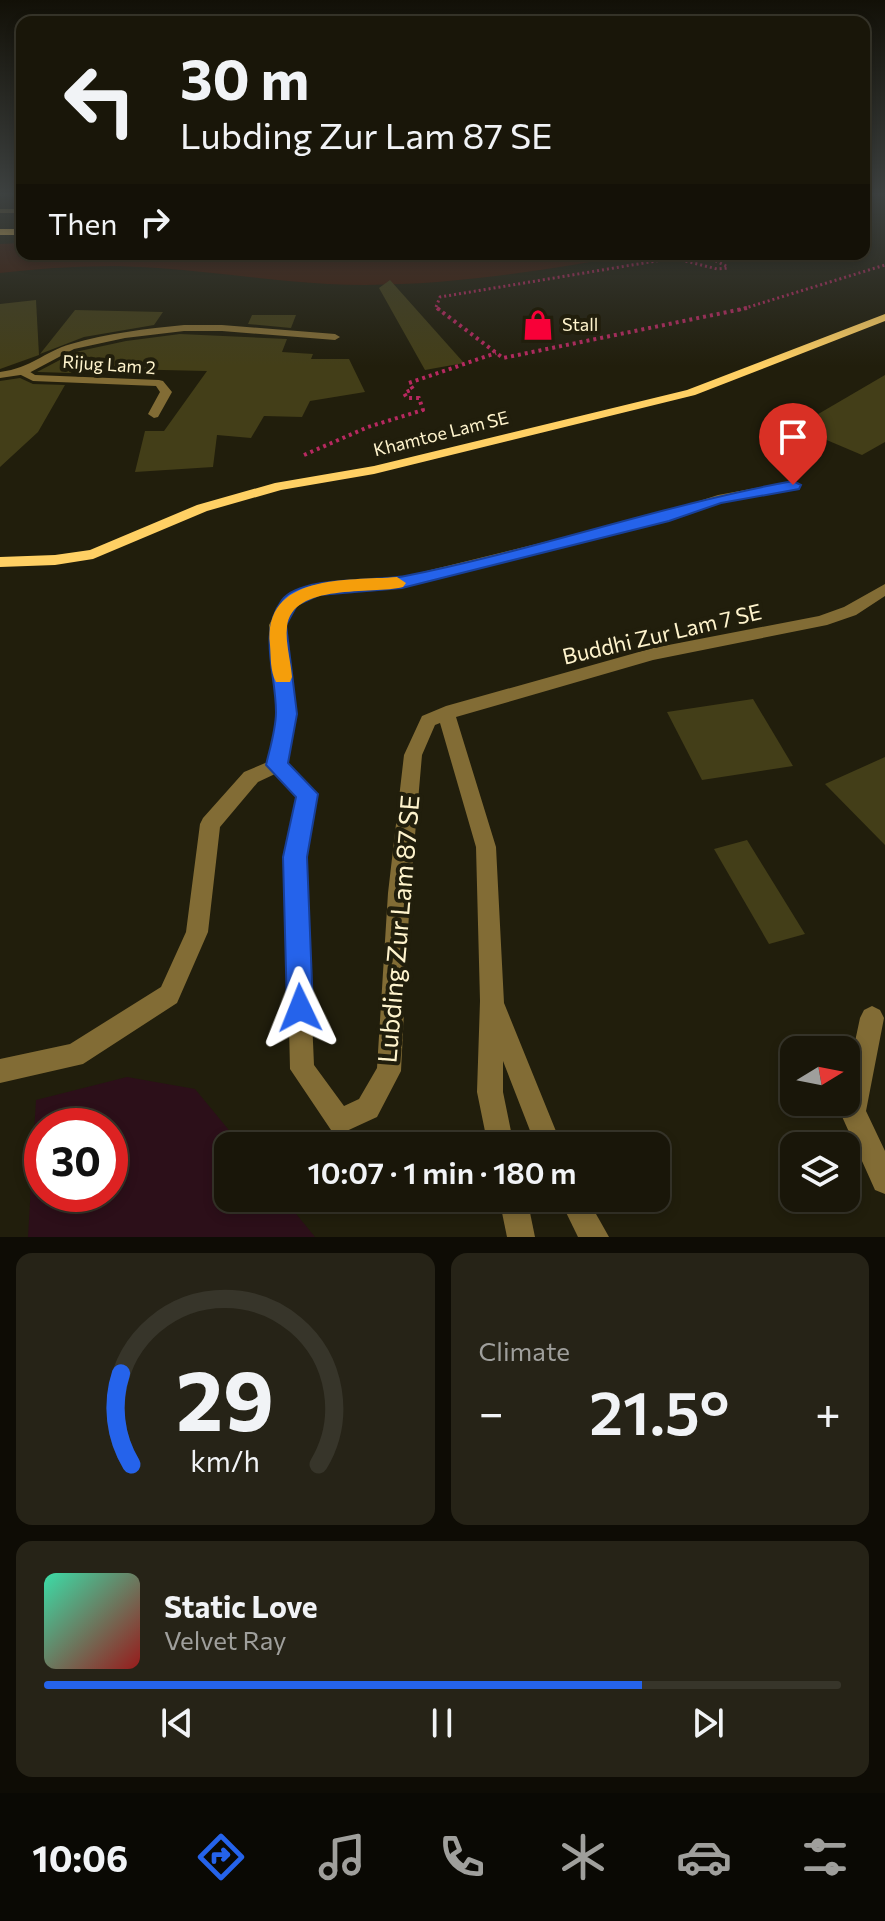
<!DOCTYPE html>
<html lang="en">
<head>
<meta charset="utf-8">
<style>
  body { margin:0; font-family:Commissioner,sans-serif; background:#262317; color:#f1f3f6; height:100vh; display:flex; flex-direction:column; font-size:30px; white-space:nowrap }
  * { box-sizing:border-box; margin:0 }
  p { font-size:26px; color:#9f9f9c }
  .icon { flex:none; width:44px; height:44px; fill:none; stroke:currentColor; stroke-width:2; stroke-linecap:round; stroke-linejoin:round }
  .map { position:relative; height:1237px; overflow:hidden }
  .details { display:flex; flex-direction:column; gap:16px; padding:16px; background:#0e0c05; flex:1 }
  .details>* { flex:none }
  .guide { position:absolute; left:16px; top:16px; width:854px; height:244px; border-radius:16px; box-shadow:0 4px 12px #0003,0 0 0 2px #37352a; background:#191609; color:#f1f3f6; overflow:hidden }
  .needle { width:52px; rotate:80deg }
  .controls { position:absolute; left:780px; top:1036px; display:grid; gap:16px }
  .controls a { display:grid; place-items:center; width:80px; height:80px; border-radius:16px; background:#191609; box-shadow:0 4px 12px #0003,0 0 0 2px #37352a; font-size:40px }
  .speed { position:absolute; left:24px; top:1108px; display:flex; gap:16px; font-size:40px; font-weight:700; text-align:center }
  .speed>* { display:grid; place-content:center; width:104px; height:104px; border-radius:50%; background:#191609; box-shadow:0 4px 12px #0003,0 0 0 2px #37352a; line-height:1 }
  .speed .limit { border:12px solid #d22; background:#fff; color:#111 }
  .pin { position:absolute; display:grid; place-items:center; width:68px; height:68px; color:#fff; margin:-82px -34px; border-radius:50% 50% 50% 0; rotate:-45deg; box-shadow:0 0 8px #0007 }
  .pin .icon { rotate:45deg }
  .me { position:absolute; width:88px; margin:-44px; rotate:358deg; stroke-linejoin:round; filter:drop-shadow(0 0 6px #0008) }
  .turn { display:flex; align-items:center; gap:28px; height:168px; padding:0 32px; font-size:36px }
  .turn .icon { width:104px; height:104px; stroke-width:2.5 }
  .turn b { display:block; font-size:56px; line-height:68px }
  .then { display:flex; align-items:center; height:76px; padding:0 32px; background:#0003; gap:16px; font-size:30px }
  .big { font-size:60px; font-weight:600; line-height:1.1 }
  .details .card { flex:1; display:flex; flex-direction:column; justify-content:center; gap:12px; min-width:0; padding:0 28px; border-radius:16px; background:#262317 }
  .details .dial { align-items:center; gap:0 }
  .dial svg { height:208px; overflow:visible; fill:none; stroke:#37352a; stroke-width:7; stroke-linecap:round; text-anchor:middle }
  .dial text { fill:#f1f3f6; stroke:none }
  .song { display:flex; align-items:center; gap:24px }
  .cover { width:96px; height:96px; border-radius:12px; background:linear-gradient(135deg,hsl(160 70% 55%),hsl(0 70% 35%)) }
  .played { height:8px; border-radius:4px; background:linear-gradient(90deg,#2563eb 75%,#37352a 75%) }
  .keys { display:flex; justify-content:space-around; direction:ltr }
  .heat { display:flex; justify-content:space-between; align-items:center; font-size:44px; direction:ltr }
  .details .tiles { flex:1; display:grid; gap:16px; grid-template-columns:1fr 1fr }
  .card:last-child { grid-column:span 2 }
  .trip { position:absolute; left:214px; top:1132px; width:456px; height:80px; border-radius:16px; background:#191609; box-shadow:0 4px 12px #0003,0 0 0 2px #37352a; font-weight:600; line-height:80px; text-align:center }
  .menu { display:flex; height:128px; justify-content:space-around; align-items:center; background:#0a0904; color:#9f9f9c }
  .menu .icon { width:56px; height:56px }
  .menu .on { color:#2563eb }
  .menu b { font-size:36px; color:#f1f3f6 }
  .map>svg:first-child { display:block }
  .green { fill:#2c0f19; fill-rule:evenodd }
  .water { fill:#3f1907 }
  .building { fill:#433e18 }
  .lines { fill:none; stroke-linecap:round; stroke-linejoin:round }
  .path-far1 { stroke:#b72960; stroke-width:3; stroke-dasharray:2 3; stroke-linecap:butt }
  .path { stroke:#b72960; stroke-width:4; stroke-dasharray:3 4; stroke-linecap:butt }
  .lane { fill:#826c35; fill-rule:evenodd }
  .street { fill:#826c35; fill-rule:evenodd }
  .secondary { fill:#ffd064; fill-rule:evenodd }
  .route { fill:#2563eb; stroke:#184099; stroke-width:2 }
  .slow { fill:#f59e0b }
  .labels { text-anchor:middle; stroke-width:8; stroke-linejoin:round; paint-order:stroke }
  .far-poi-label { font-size:18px; fill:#fff4cd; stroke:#211e0c; text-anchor:start }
  .far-street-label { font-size:18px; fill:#fff4cd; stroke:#211e0c }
  .street-label { font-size:22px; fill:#fff4cd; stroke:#211e0c }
  .near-street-label { font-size:26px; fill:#fff4cd; stroke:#211e0c }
</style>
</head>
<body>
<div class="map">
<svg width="885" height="1237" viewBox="0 0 885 1237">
  <rect width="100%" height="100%" fill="#211e0c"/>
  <!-- green -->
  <path class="green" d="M 127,1077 L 195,1089 L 242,1146 L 228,1146 L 228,1198 L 283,1198 L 315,1237 L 28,1237 L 36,1100 ZM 42,1126 L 110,1126 L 110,1194 L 42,1194 Z"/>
  <!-- water -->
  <path class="water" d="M 22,243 L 22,254 L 637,254 C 535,272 432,289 328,284 C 271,281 215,272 158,268 C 105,264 52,267 0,273 L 0,244 Z"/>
  <!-- building -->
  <g class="building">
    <path d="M 390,280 L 464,363 L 425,370 L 379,288 Z"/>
    <path d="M 36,300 L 39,355 L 0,369 L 0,304 Z"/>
    <path d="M 75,310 L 163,312 L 154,325 L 84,337 L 40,354 Z"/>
    <path d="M 252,315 L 296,315 L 291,328 L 248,324 Z"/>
    <path d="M 180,334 L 287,339 L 282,352 L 313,354 L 311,359 L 349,359 L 365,392 L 310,401 L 302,417 L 264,416 L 251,438 L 217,435 L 213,467 L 135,472 L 145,431 L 164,431 L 207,371 L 74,368 L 71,373 L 37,372 L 75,352 L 126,341 Z"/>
    <path d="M 885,375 L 885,442 L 862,455 L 796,427 Z"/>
    <path d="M 20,378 L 33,384 L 65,385 L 38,432 L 0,467 L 0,381 Z"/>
    <path d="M 753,699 L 793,766 L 702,780 L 667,712 Z"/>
    <path d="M 885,757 L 885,845 L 825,784 Z"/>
    <path d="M 747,840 L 805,934 L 769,944 L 714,849 Z"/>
  </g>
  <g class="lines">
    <!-- path-far1 -->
    <g class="path-far1">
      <path d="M 702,254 L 728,267"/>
      <path d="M 440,310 L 436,307 L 440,297 L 674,258 L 717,269 L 729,268"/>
      <path d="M 739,310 L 885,265"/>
    </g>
    <!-- path -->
    <g class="path">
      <path d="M 437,308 L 503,358 L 747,308"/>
      <path d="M 304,455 L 368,427 L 423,410 L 419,398 L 407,398 L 404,393 L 413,389 L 409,383 L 496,353"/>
    </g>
    <!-- lane -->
    <g class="lane">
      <rect x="0" y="209" width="22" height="4"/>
      <path d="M 19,370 L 27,370 L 35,375 L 159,380 L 163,381 L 172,392 L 158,417 L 154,418 L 148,414 L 160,392 L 156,386 L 33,381 L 19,374 Z"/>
      <path d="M 793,481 L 800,485 L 798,488 L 721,503 L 669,520 L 402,587 L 319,595 L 296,604 L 285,625 L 295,714 L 286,765 L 284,770 L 277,772 L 270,770 L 268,765 L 277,714 L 269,625 L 284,597 L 316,585 L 402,577 L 659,514 L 718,495 Z"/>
    </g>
    <!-- street -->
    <g class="street">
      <path d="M 184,325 L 222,325 L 335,334 L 340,337 L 335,340 L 222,331 L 184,331 L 125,338 L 74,349 L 27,374 L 0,378 L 0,372 C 32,368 43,352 71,344 C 107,333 146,329 184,325 Z"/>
      <path d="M 885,584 L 885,596 L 856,615 L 827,625 L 653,660 L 456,717 L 496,847 L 504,1003 L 562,1146 L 536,1146 L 503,1061 L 503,1092 L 514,1146 L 488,1146 L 477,1092 L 480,1001 L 476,847 L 440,723 L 435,725 L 422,755 L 410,893 L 401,1071 L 377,1117 L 340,1134 L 331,1130 L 290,1069 L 285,857 L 297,796 L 275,774 L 258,782 L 220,827 L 208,932 L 177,1003 L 83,1064 L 0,1083 L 0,1059 L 70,1044 L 161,987 L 186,932 L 200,824 L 203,818 L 244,772 L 277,758 L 284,760 L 317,794 L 305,857 L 314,1065 L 344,1106 L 359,1099 L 377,1068 L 388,893 L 404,755 L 422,716 L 446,706 L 653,648 L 819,616 L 844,607 Z"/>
      <path d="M 872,1006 L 880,1010 L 884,1018 L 866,1111 L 885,1151 L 885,1194 L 875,1190 L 840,1112 L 842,1102 L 846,1102 L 846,1084 L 860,1018 L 864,1010 Z"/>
      <path d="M 499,1198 L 527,1198 L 535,1237 L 507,1237 Z"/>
      <path d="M 559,1198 L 587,1198 L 609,1237 L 578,1237 Z"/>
    </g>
    <!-- secondary -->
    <g class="secondary">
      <rect x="0" y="229" width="22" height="6"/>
      <path d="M 885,314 L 885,321 L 695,395 L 374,474 L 281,490 L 207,511 L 93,559 L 55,565 L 0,567 L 0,557 L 55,555 L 90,550 L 197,505 L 275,483 L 374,466 L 687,390 Z"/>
    </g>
  </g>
  <!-- sky -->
  <linearGradient id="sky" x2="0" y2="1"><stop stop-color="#121007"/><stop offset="0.53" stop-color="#3d4140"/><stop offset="1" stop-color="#3d4140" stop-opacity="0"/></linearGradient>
  <rect width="885" height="366" fill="url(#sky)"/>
  <!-- route -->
  <path class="route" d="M 793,481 L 801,485 L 799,489 L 721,503 L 669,521 L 402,588 L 319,595 L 297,605 L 286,625 L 297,714 L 288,763 L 318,794 L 307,857 L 313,1008 L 310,1018 L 300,1021 L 290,1018 L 287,1008 L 283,857 L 296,797 L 266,765 C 270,748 276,729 276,712 C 276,674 258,633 282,600 C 301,575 375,582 405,576 C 536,550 662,505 793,481 Z"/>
  <!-- slow -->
  <path class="slow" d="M 397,577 L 406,583 L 403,587 C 372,595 292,582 287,627 C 285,642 291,662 292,677 L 290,682 L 276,682 C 270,671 271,657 270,645 C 263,573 347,581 397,577 Z"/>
  <!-- icons -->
  <defs>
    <symbol id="shop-bare" viewBox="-9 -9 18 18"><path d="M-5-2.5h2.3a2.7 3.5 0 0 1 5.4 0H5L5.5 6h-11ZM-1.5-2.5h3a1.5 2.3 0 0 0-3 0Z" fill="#f80038" stroke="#211e0c" stroke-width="2.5" paint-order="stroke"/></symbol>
  </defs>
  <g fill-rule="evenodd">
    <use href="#shop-bare" x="516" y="303" width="44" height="44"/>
  </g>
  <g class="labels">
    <!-- far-poi labels -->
    <g class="far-poi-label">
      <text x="562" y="331">Stall</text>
    </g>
    <!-- far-street labels -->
    <g class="far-street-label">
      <text transform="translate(109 365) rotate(4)" y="6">Rijug Lam 2</text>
      <text transform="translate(441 434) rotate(-14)" y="6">Khamtoe Lam SE</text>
    </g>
    <!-- street labels -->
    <g class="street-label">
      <text transform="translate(662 634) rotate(-13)" y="8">Buddhi Zur Lam 7 SE</text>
    </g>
    <!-- near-street labels -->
    <g class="near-street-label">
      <text transform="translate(399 929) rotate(-85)" y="9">Lubding Zur Lam 87 SE</text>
    </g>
  </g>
</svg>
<div class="controls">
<a><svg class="needle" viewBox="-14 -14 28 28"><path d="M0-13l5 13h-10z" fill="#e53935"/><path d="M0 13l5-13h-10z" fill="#9f9f9c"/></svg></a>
<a><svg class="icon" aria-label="layers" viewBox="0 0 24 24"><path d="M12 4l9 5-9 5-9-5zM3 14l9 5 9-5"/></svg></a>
</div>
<div class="speed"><div class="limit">30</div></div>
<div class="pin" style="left:793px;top:485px;background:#d93025"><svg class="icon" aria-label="arrive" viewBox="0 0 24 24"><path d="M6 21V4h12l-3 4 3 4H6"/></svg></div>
<svg class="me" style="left:300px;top:1008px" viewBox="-20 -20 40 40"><path d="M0-17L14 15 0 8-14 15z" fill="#2563eb" stroke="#fff" stroke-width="4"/></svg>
<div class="trip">10:07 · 1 min · 180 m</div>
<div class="guide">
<div class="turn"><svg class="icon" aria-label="left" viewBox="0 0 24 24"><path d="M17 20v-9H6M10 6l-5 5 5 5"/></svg><div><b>30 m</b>Lubding Zur Lam 87 SE</div></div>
<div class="then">Then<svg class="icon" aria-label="right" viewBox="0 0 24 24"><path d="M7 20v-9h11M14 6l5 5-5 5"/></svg></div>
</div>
</div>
<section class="details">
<div class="tiles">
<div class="card dial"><svg viewBox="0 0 100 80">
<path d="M14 69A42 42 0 1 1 86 69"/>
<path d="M14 69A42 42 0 0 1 10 34" stroke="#2563eb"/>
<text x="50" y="56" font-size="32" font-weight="700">29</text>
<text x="50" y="72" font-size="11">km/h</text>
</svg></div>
<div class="card"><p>Climate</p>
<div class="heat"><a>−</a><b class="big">21.5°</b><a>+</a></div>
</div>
<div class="card">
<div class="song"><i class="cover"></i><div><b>Static Love</b><p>Velvet Ray</p></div></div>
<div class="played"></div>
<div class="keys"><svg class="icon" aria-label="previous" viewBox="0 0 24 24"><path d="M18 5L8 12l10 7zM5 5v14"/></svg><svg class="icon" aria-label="pause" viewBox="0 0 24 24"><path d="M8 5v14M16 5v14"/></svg><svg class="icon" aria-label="next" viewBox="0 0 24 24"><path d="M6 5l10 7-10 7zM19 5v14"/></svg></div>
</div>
</div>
</section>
<nav class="menu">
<b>10:06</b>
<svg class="icon on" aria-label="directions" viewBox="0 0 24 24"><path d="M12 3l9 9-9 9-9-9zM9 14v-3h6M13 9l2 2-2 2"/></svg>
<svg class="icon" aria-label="music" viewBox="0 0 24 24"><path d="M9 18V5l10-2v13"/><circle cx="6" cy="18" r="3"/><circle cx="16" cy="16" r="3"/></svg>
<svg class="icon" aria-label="phone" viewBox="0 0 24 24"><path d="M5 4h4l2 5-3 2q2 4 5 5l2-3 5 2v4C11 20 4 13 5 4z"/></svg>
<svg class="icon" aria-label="climate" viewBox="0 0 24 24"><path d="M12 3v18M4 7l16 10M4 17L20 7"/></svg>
<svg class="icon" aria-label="car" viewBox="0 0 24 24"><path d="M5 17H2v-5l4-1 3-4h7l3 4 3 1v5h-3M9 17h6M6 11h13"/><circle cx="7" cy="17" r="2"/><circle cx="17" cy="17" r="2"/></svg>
<svg class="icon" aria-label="filters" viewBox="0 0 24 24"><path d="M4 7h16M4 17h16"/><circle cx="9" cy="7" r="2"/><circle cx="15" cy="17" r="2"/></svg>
</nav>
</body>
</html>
